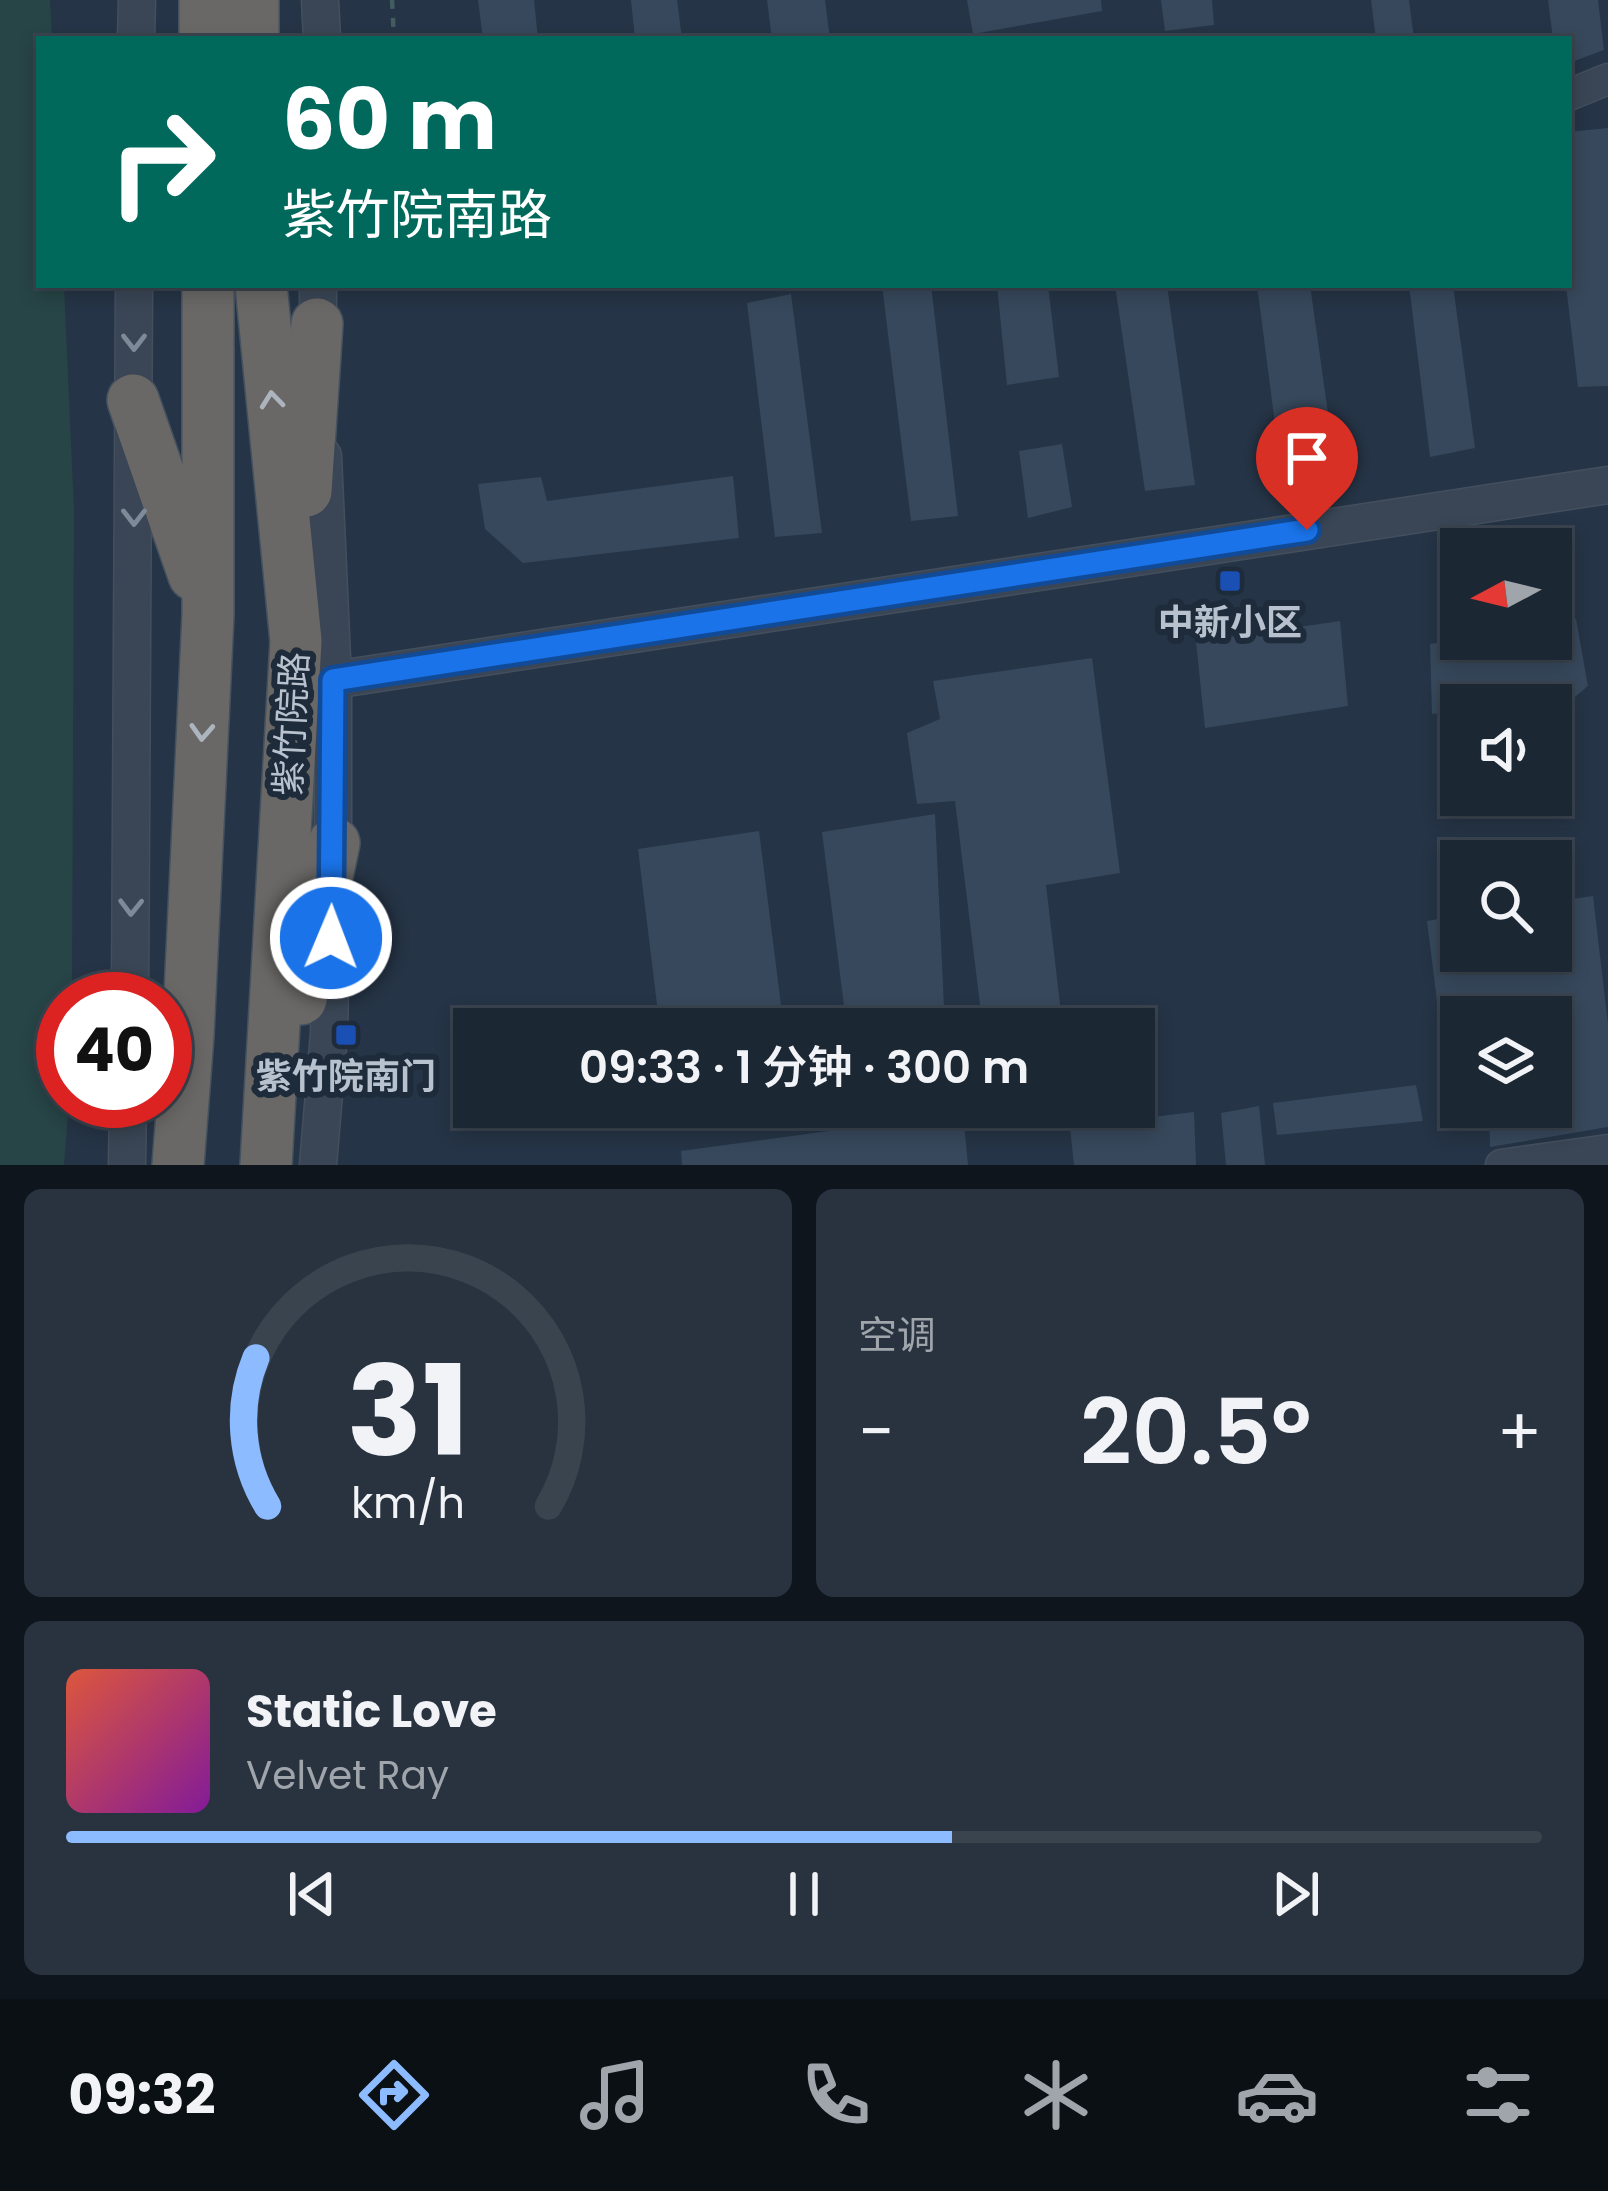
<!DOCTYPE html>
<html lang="zh">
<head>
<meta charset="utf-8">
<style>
  body { margin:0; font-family:Poppins,"Noto Sans SC",sans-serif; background:#293340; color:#f1f3f6; height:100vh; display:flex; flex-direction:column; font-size:45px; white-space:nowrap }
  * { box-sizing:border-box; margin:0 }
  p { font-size:39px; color:#a0a5ac }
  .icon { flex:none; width:66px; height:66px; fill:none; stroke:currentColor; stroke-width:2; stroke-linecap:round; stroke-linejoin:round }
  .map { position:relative; height:1165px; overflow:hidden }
  .drawer { display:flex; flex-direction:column; gap:24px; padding:24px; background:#0f151d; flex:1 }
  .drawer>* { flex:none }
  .banner { position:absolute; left:36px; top:36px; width:1536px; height:252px; border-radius:0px; box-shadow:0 6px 18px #0003,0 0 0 3px #3a444f; background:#00695c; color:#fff; overflow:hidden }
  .needle { width:78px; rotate:263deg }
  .buttons { position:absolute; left:1440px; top:528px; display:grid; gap:24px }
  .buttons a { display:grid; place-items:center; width:132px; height:132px; border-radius:0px; background:#1c2734; box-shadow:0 6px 18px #0003,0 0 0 3px #3a444f; font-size:60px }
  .speed { position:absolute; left:36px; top:972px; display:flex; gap:24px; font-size:60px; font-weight:700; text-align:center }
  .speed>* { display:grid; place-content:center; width:156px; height:156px; border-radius:50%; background:#1c2734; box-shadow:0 6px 18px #0003,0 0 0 3px #3a444f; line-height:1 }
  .speed .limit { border:18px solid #d22; background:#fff; color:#111 }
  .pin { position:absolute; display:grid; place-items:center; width:102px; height:102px; color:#fff; margin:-123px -51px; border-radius:50% 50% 50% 0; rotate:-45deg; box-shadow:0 0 12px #0007 }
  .pin .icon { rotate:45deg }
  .me { position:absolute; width:132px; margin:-66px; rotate:1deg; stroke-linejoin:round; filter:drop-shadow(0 0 9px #0008) }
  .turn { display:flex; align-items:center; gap:42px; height:252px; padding:0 48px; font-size:54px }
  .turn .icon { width:156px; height:156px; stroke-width:2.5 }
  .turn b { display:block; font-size:84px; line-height:102px }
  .big { font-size:90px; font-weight:600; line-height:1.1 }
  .drawer .card { flex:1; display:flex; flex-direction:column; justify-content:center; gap:18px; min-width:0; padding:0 42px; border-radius:18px; background:#293340 }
  .drawer .dial { align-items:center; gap:0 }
  .dial svg { height:312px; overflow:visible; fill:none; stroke:#3a444f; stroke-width:7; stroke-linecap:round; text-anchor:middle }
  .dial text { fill:#f1f3f6; stroke:none }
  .song { display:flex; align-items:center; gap:36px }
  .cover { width:144px; height:144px; border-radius:18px; background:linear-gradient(135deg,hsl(10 70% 55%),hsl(290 70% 35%)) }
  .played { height:12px; border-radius:6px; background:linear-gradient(90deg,#8cbcff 60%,#3a444f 60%) }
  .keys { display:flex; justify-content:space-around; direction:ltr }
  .heat { display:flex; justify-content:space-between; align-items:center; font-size:66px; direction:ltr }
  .drawer .tiles { flex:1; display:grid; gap:24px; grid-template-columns:1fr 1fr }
  .card:last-child { grid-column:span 2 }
  .trip { position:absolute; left:453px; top:1008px; width:702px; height:120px; border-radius:0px; background:#1c2734; box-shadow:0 6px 18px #0003,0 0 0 3px #3a444f; font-weight:600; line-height:120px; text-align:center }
  .dock { display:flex; height:192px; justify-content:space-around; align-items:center; background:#0b1015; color:#a0a5ac }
  .dock .icon { width:84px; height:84px }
  .dock .on { color:#8cbcff }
  .dock b { font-size:54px; color:#f1f3f6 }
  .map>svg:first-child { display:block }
  .green { fill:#274446 }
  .building { fill:#37485c }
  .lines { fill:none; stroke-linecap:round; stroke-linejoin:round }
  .minor-casing { stroke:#444f5e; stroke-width:33 }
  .tertiary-casing { stroke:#444f5e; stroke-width:39 }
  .trunk-casing { stroke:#44515f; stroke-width:54 }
  .path { stroke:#415d5e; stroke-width:4.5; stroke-dasharray:9 9; stroke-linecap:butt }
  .minor { stroke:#3a4655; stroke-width:30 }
  .tertiary { stroke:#3a4655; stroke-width:36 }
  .trunk { stroke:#6a6866; stroke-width:51 }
  .oneway { stroke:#7f8a98 }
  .oneway2 { stroke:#acb4be }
  .route-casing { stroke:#114b97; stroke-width:30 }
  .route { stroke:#1a73e8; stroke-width:21 }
  .transit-dot { fill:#1a4fb4; stroke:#1e2b3a; stroke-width:4.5 }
  .labels { text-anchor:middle; stroke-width:12; stroke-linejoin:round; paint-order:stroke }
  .poi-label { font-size:36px; font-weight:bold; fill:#b8c1ce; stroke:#1e2b3a }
  .street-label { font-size:36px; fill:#b8c1ce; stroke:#1e2b3a }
</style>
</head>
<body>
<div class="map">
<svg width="1608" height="1165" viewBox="0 0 1608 1165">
  <rect width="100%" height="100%" fill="#253446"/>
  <!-- green -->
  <path class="green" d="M 0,0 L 50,0 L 52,39 L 39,39 L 39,285 L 64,285 L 74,510 L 72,999 L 63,999 L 63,1101 L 69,1101 L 64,1165 L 0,1165 Z"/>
  <!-- building -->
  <g class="building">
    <path d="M 478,0 L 534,0 L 538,39 L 483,39 Z"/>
    <path d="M 631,0 L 677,0 L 682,39 L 635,39 Z"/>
    <path d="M 767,0 L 825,0 L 830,39 L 772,39 Z"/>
    <path d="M 967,0 L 1101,0 L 1102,11 L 973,34 Z"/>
    <path d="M 1161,0 L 1212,0 L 1214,25 L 1165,31 Z"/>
    <path d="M 1371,0 L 1409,0 L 1414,39 L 1376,39 Z"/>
    <path d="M 1548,0 L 1598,0 L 1604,50 L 1569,63 L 1569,39 L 1553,39 Z"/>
    <path d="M 1608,128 L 1608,386 L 1578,387 L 1566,285 L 1569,285 L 1569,132 Z"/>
    <path d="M 882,285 L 931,285 L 958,516 L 911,521 Z"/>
    <path d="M 997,285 L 1048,285 L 1059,377 L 1007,385 Z"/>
    <path d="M 1115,285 L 1167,285 L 1195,485 L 1145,491 Z"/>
    <path d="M 1257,285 L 1310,285 L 1335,463 L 1281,470 Z"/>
    <path d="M 1409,285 L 1453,285 L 1475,448 L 1430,457 Z"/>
    <path d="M 791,294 L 822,533 L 775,537 L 747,303 Z"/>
    <path d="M 1062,444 L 1072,507 L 1028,518 L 1019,451 Z"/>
    <path d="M 733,476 L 739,538 L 523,563 L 485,529 L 478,484 L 541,477 L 547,501 Z"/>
    <path d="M 1576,619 L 1588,686 L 1570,701 L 1461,705 L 1461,711 L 1432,714 L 1430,644 L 1462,639 L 1551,639 L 1551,624 Z"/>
    <path d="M 1340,621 L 1348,706 L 1205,728 L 1196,642 Z"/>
    <path d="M 1092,658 L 1120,873 L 1046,885 L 1063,1029 L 983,1029 L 955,801 L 917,804 L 907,733 L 940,719 L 933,681 Z"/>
    <path d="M 935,814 L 945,1029 L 847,1029 L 822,832 Z"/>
    <path d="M 759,831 L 784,1029 L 660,1029 L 638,849 Z"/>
    <path d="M 1593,896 L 1608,1024 L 1608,1127 L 1490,1147 L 1489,1107 L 1551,1107 L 1551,1017 L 1461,1017 L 1461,1088 L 1448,1089 L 1427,921 L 1461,915 L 1461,951 L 1551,951 L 1551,902 Z"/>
    <path d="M 1416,1085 L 1423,1121 L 1277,1135 L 1273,1103 Z"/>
    <path d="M 1259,1106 L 1265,1165 L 1226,1165 L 1221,1113 Z"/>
    <path d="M 1194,1112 L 1196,1165 L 1074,1165 L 1070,1127 Z"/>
    <path d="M 963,1113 L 968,1165 L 682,1165 L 681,1151 Z"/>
  </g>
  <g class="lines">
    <defs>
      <g id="minor">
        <path d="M 1569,95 L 1608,79"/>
        <path d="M 1501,1165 L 1608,1150"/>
      </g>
      <g id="tertiary">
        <path d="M 320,0 L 322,39"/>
        <path d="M 136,39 L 137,0"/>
        <path d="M 318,347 L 318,285"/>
        <path d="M 323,456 L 333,680 L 333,863"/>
        <path d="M 333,680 L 1608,485"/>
        <path d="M 130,999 L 134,285"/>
        <path d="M 127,1165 L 128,1101"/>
        <path d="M 318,1165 L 329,1034 L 331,936"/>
      </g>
      <g id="trunk">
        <path d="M 205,0 L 205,39"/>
        <path d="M 253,0 L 253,39"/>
        <path d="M 261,285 L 296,641 L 266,1165"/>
        <path d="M 133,400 L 194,575"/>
        <path d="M 306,491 L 317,324"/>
        <path d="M 301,999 L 334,843"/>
        <path d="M 178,1165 L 188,1036 L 208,615 L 208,285"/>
      </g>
    </defs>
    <!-- minor casing -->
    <use href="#minor" class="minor-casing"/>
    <!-- tertiary casing -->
    <use href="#tertiary" class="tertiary-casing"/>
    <!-- trunk casing -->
    <use href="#trunk" class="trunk-casing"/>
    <!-- path -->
    <path class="path" d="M 392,0 L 394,39"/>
    <!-- minor -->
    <use href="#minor" class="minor"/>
    <!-- tertiary -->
    <use href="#tertiary" class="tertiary"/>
    <!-- trunk -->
    <use href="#trunk" class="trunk"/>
  </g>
  <!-- one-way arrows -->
  <defs><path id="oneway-chevron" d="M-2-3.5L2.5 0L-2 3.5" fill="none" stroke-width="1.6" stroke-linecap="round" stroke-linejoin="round" transform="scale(3)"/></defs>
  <g class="oneway">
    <use href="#oneway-chevron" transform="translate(134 342) rotate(90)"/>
    <use href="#oneway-chevron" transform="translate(134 517) rotate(90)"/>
    <use href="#oneway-chevron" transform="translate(131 907) rotate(91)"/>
  </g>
  <g class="oneway2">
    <use href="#oneway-chevron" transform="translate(272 400) rotate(-96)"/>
    <use href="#oneway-chevron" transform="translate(202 732) rotate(93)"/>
  </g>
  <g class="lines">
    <defs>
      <path id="route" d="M 331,938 L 333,680 L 1307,530"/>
    </defs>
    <!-- route casing -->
    <use href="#route" class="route-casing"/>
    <!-- route -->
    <use href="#route" class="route"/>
  </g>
  <!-- markers -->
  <g class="transit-dot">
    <rect x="1218" y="569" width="24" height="24" rx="6"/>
    <rect x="334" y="1023" width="24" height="24" rx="6"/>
  </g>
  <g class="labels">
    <!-- poi labels -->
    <g class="poi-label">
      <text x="1230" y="635">中新小区</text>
      <text x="346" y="1089">紫竹院南门</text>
    </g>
    <!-- street labels -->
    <g class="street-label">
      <text transform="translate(291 724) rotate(-87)" y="13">紫竹院路</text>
    </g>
  </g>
</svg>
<div class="buttons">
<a><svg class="needle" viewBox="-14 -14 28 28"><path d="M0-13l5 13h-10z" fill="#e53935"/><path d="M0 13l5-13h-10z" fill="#a0a5ac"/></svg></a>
<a><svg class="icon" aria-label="sound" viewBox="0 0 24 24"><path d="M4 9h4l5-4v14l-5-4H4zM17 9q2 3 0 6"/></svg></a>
<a><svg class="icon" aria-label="search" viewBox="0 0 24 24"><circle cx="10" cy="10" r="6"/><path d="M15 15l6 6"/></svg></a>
<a><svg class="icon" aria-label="layers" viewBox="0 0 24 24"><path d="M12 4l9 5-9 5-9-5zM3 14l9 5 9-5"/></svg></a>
</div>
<div class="speed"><div class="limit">40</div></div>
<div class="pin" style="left:1307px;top:530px;background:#d93025"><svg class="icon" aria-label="arrive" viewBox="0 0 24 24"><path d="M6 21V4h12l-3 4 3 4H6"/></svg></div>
<svg class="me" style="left:331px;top:938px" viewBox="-20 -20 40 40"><circle r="17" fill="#1a73e8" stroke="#fff" stroke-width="3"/><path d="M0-11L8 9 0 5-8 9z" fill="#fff"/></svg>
<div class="trip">09:33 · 1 分钟 · 300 m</div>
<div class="banner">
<div class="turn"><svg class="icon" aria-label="right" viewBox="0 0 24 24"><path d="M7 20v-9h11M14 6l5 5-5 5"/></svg><div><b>60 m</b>紫竹院南路</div></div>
</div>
</div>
<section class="drawer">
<div class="tiles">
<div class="card dial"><svg viewBox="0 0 100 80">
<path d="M14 69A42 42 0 1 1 86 69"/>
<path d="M14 69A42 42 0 0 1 11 31" stroke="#8cbcff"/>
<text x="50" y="56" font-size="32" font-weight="700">31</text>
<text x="50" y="72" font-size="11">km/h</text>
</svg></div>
<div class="card"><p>空调</p>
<div class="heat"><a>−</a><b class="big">20.5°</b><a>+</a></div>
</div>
<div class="card">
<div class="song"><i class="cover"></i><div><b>Static Love</b><p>Velvet Ray</p></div></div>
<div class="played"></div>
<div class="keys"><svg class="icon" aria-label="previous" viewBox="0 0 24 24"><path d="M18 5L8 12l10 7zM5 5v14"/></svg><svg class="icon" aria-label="pause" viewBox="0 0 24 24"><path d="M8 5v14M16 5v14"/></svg><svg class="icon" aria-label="next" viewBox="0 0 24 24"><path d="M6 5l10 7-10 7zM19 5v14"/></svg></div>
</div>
</div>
</section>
<nav class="dock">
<b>09:32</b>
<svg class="icon on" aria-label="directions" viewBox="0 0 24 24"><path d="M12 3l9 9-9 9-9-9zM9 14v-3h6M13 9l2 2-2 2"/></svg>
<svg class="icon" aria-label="music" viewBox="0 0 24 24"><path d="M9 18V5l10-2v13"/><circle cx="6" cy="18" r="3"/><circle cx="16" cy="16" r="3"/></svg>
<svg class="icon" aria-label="phone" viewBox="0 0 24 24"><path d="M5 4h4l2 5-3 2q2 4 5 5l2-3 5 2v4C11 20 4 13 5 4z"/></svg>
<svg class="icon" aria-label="climate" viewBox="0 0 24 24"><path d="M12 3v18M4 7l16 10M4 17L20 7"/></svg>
<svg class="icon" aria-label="car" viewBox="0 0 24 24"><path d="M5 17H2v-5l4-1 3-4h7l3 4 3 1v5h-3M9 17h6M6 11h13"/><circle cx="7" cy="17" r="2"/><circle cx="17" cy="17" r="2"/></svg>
<svg class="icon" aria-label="filters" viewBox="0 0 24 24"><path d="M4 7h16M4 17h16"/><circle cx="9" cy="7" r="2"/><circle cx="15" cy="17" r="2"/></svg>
</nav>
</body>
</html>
